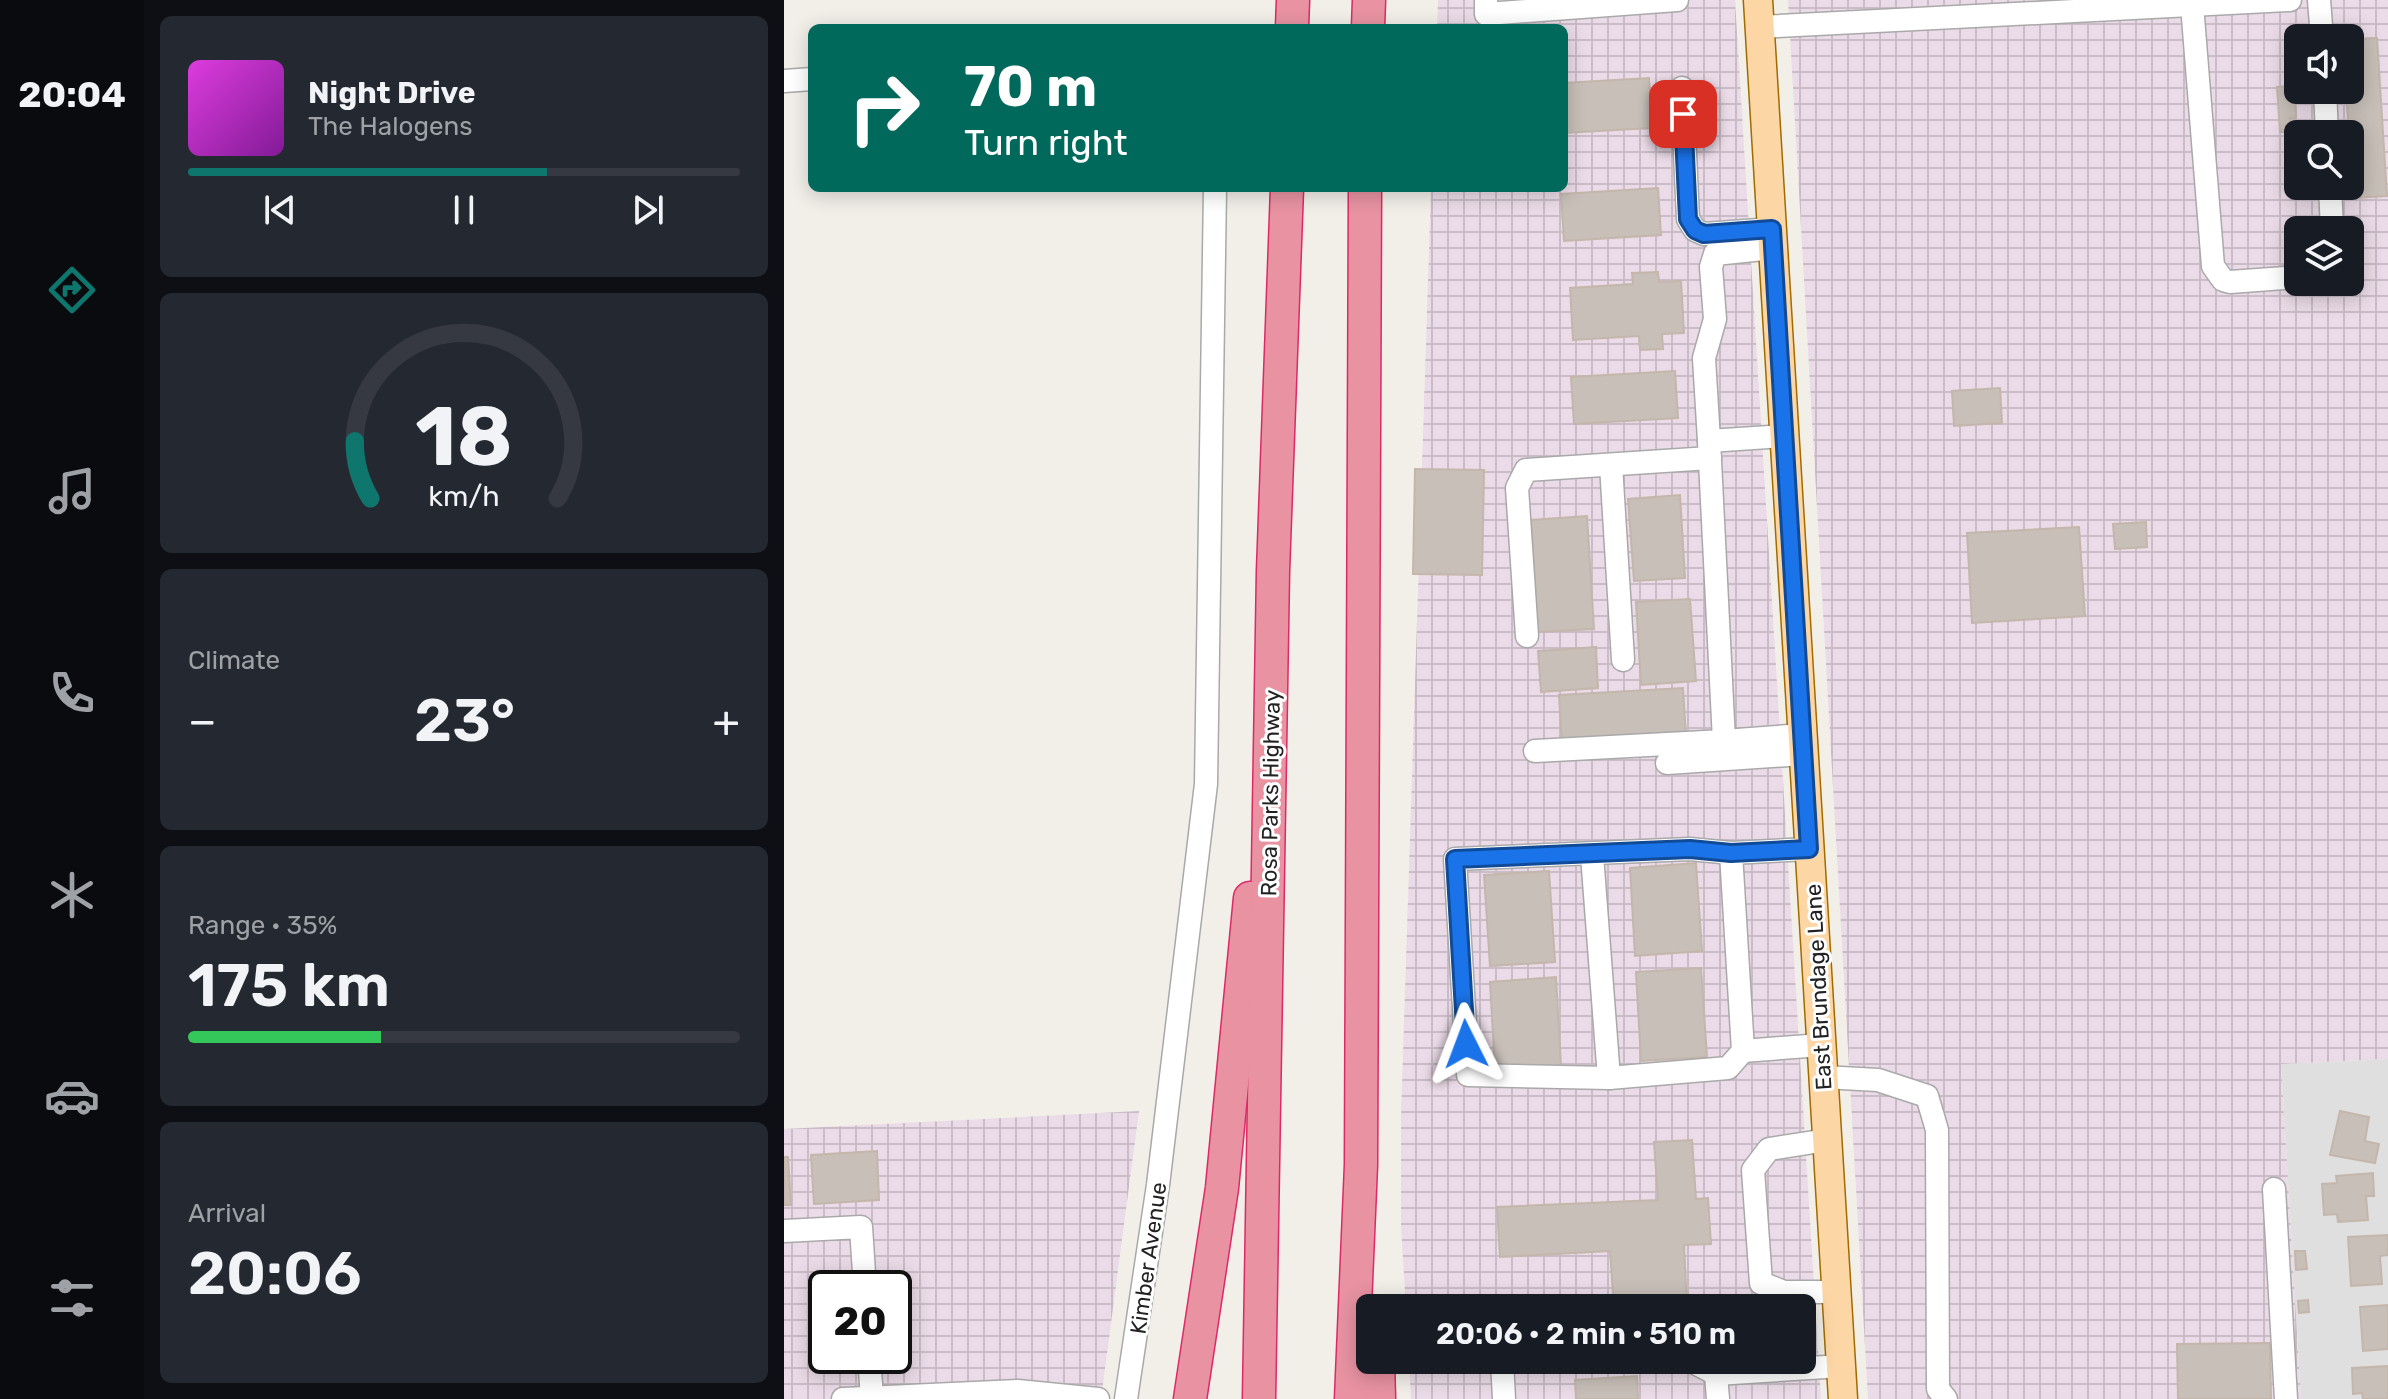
<!DOCTYPE html>
<html lang="en">
<head>
<meta charset="utf-8">
<style>
  body { margin:0; font-family:Rubik,sans-serif; background:#242831; color:#f1f3f6; height:100vh; display:flex; flex-direction:column; font-size:30px; white-space:nowrap }
  * { box-sizing:border-box; margin:0 }
  p { font-size:26px; color:#9ea1a6 }
  .icon { flex:none; width:44px; height:44px; fill:none; stroke:currentColor; stroke-width:2; stroke-linecap:round; stroke-linejoin:round }
  .map { position:relative; flex:1; overflow:hidden }
  .sheet { display:flex; flex-direction:column; gap:16px; padding:16px; background:#0d0f14; width:640px }
  .sheet>* { flex:none }
  .guide { position:absolute; left:24px; top:24px; width:760px; height:168px; border-radius:12px; box-shadow:0 4px 20px #0003; background:#00695c; color:#fff; overflow:hidden }
  .controls { position:absolute; left:1500px; top:24px; display:grid; gap:16px }
  .controls a { display:grid; place-items:center; width:80px; height:80px; border-radius:12px; background:#171b24; box-shadow:0 4px 20px #0003; font-size:40px }
  .speed { position:absolute; left:24px; top:1270px; display:flex; gap:16px; font-size:40px; font-weight:700; text-align:center }
  .speed>* { display:grid; place-content:center; width:104px; height:104px; border-radius:50%; background:#171b24; box-shadow:0 4px 20px #0003; line-height:1 }
  .speed .limit { border:4px solid #111; border-radius:12px; background:#fff; color:#111 }
  .pin { position:absolute; display:grid; place-items:center; width:68px; height:68px; color:#fff; margin:-34px; border-radius:16px; box-shadow:0 4px 12px #0006 }
  .me { position:absolute; width:88px; margin:-44px; rotate:357deg; stroke-linejoin:round; filter:drop-shadow(0 0 6px #0008) }
  .turn { display:flex; align-items:center; gap:28px; height:168px; padding:0 24px; font-size:36px }
  .turn .icon { width:104px; height:104px; stroke-width:2.5 }
  .turn b { display:block; font-size:56px; line-height:68px }
  .big { font-size:60px; font-weight:600; line-height:1.1 }
  .sheet .tile { flex:1; display:flex; flex-direction:column; justify-content:center; gap:12px; min-width:0; padding:0 28px; border-radius:12px; background:#242831 }
  .sheet .dial { align-items:center; gap:0 }
  .dial svg { height:208px; overflow:visible; fill:none; stroke:#363941; stroke-width:7; stroke-linecap:round; text-anchor:middle }
  .dial text { fill:#f1f3f6; stroke:none }
  .song { display:flex; align-items:center; gap:24px }
  .cover { width:96px; height:96px; border-radius:12px; background:linear-gradient(135deg,hsl(300 70% 55%),hsl(290 70% 35%)) }
  .played { height:8px; border-radius:4px; background:linear-gradient(90deg,#0f766e 65%,#363941 65%) }
  .keys { display:flex; justify-content:space-around; direction:ltr }
  .heat { display:flex; justify-content:space-between; align-items:center; font-size:44px; direction:ltr }
  .charge { height:12px; border-radius:6px; background:linear-gradient(90deg,#34c759 35%,#363941 0) }
  .trip { position:absolute; left:572px; top:1294px; width:460px; height:80px; border-radius:12px; background:#171b24; box-shadow:0 4px 20px #0003; font-weight:600; line-height:80px; text-align:center }
  main { display:flex; flex:1; min-height:0 }
  .tabs { display:flex; flex-direction:column; width:144px; justify-content:space-around; align-items:center; background:#090b0e; color:#9ea1a6 }
  .tabs .icon { width:56px; height:56px }
  .tabs .on { color:#0f766e }
  .tabs b { font-size:36px; color:#f1f3f6 }
  .map>svg:first-child { display:block }
  .residential { fill:#e0dfdf }
  .industrial { fill:url(#industrial-grid); fill-rule:evenodd }
  .building { fill:#c7bfb8; stroke:#c4b6ab; stroke-width:2 }
  .lines { fill:none; stroke-linecap:round; stroke-linejoin:round }
  .minor-casing { stroke:#a9a9a9; stroke-width:25 }
  .major-casing { stroke:#a06b00; stroke-width:31 }
  .highway-casing { stroke:#dc2a67; stroke-width:35 }
  .minor { stroke:#fff; stroke-width:22 }
  .major { stroke:#fcd6a4; stroke-width:28 }
  .highway { stroke:#e892a2; stroke-width:32 }
  .route-casing { stroke:#114b97; stroke-width:20 }
  .route { stroke:#1a73e8; stroke-width:14 }
  .labels { text-anchor:middle; stroke-width:6; stroke-linejoin:round; paint-order:stroke }
  .street-label { font-size:22px; fill:#222; stroke:#fff }
</style>
</head>
<body>
<main>
<nav class="tabs">
<b>20:04</b>
<svg class="icon on" aria-label="directions" viewBox="0 0 24 24"><path d="M12 3l9 9-9 9-9-9zM9 14v-3h6M13 9l2 2-2 2"/></svg>
<svg class="icon" aria-label="music" viewBox="0 0 24 24"><path d="M9 18V5l10-2v13"/><circle cx="6" cy="18" r="3"/><circle cx="16" cy="16" r="3"/></svg>
<svg class="icon" aria-label="phone" viewBox="0 0 24 24"><path d="M5 4h4l2 5-3 2q2 4 5 5l2-3 5 2v4C11 20 4 13 5 4z"/></svg>
<svg class="icon" aria-label="climate" viewBox="0 0 24 24"><path d="M12 3v18M4 7l16 10M4 17L20 7"/></svg>
<svg class="icon" aria-label="car" viewBox="0 0 24 24"><path d="M5 17H2v-5l4-1 3-4h7l3 4 3 1v5h-3M9 17h6M6 11h13"/><circle cx="7" cy="17" r="2"/><circle cx="17" cy="17" r="2"/></svg>
<svg class="icon" aria-label="filters" viewBox="0 0 24 24"><path d="M4 7h16M4 17h16"/><circle cx="9" cy="7" r="2"/><circle cx="15" cy="17" r="2"/></svg>
</nav>
<section class="sheet">
<div class="tile">
<div class="song"><i class="cover"></i><div><b>Night Drive</b><p>The Halogens</p></div></div>
<div class="played"></div>
<div class="keys"><svg class="icon" aria-label="previous" viewBox="0 0 24 24"><path d="M18 5L8 12l10 7zM5 5v14"/></svg><svg class="icon" aria-label="pause" viewBox="0 0 24 24"><path d="M8 5v14M16 5v14"/></svg><svg class="icon" aria-label="next" viewBox="0 0 24 24"><path d="M6 5l10 7-10 7zM19 5v14"/></svg></div>
</div>
<div class="tile dial"><svg viewBox="0 0 100 80">
<path d="M14 69A42 42 0 1 1 86 69"/>
<path d="M14 69A42 42 0 0 1 8 47" stroke="#0f766e"/>
<text x="50" y="56" font-size="32" font-weight="700">18</text>
<text x="50" y="72" font-size="11">km/h</text>
</svg></div>
<div class="tile"><p>Climate</p>
<div class="heat"><a>−</a><b class="big">23°</b><a>+</a></div>
</div>
<div class="tile"><p>Range · 35%</p><b class="big">175 km</b><div class="charge"></div></div>
<div class="tile"><p>Arrival</p><b class="big">20:06</b></div>
</section>
<div class="map">
<svg width="1604" height="1399" viewBox="0 0 1604 1399">
  <defs>
    <pattern id="industrial-grid" width="8" height="8" patternUnits="userSpaceOnUse" patternTransform="scale(2)"><rect width="8" height="8" fill="#ebdbe8"/><path d="M0 4h8M4 0v8" fill="none" stroke="#c9bcc7"/></pattern>
  </defs>
  <rect width="100%" height="100%" fill="#f2efe9"/>
  <!-- residential -->
  <path class="residential" d="M 1604,1059 L 1604,1399 L 1517,1399 L 1497,1064 Z"/>
  <!-- industrial -->
  <g class="industrial">
    <path d="M 654,0 L 951,0 L 1037,1399 L 627,1399 L 625,1360 L 1018,1360 L 1018,1308 L 622,1308 L 617,1227 L 617,1115 L 647,188 L 780,188 L 780,28 L 653,28 Z"/>
    <path d="M 1004,0 L 1604,0 L 1604,1059 L 1497,1064 L 1517,1399 L 1084,1399 ZM 1514,38 L 1566,38 L 1566,90 L 1514,90 ZM 1514,134 L 1566,134 L 1566,186 L 1514,186 ZM 1514,230 L 1566,230 L 1566,282 L 1514,282 Z"/>
    <path d="M 355,1111 L 317,1399 L 0,1399 L 0,1129 ZM 42,1288 L 110,1288 L 110,1356 L 42,1356 Z"/>
  </g>
  <!-- building -->
  <g class="building">
    <path d="M 1593,38 L 1603,196 L 1569,198 L 1562,90 L 1566,90 L 1566,39 Z"/>
    <path d="M 865,78 L 868,128 L 780,133 L 780,83 Z"/>
    <path d="M 1510,86 L 1512,118 L 1506,118 L 1507,132 L 1496,132 L 1493,87 Z"/>
    <path d="M 874,188 L 877,235 L 780,241 L 777,194 Z"/>
    <path d="M 874,272 L 875,282 L 897,281 L 900,333 L 878,334 L 879,349 L 856,350 L 855,336 L 789,340 L 786,288 L 849,284 L 848,273 Z"/>
    <path d="M 891,371 L 894,418 L 790,424 L 787,377 Z"/>
    <path d="M 1216,388 L 1218,423 L 1170,426 L 1168,391 Z"/>
    <path d="M 631,469 L 700,470 L 698,575 L 629,574 Z"/>
    <path d="M 896,495 L 901,578 L 850,581 L 844,499 Z"/>
    <path d="M 803,516 L 810,629 L 754,632 L 747,520 Z"/>
    <path d="M 1362,522 L 1363,547 L 1331,549 L 1329,524 Z"/>
    <path d="M 1295,527 L 1301,616 L 1188,623 L 1183,533 Z"/>
    <path d="M 906,599 L 912,681 L 857,685 L 852,602 Z"/>
    <path d="M 812,647 L 814,688 L 757,692 L 754,651 Z"/>
    <path d="M 899,688 L 902,737 L 778,745 L 775,695 Z"/>
    <path d="M 912,863 L 918,951 L 851,956 L 846,868 Z"/>
    <path d="M 765,871 L 771,962 L 706,966 L 700,875 Z"/>
    <path d="M 917,968 L 923,1057 L 857,1061 L 852,972 Z"/>
    <path d="M 772,977 L 777,1066 L 711,1071 L 706,982 Z"/>
    <path d="M 1556,1111 L 1585,1117 L 1581,1141 L 1595,1144 L 1591,1163 L 1546,1155 Z"/>
    <path d="M 908,1140 L 912,1199 L 924,1198 L 927,1244 L 900,1245 L 903,1308 L 830,1308 L 826,1251 L 716,1257 L 713,1207 L 874,1200 L 870,1142 Z"/>
    <path d="M 93,1151 L 95,1200 L 30,1204 L 27,1155 Z"/>
    <path d="M 0,1157 L 4,1157 L 7,1205 L 0,1205 Z"/>
    <path d="M 1589,1173 L 1590,1196 L 1582,1196 L 1584,1220 L 1554,1222 L 1553,1214 L 1540,1215 L 1538,1184 L 1553,1183 L 1552,1176 Z"/>
    <path d="M 1604,1235 L 1604,1255 L 1596,1256 L 1598,1284 L 1567,1286 L 1564,1237 Z"/>
    <path d="M 1511,1251 L 1521,1251 L 1523,1269 L 1512,1270 Z"/>
    <path d="M 1524,1300 L 1525,1312 L 1515,1313 L 1514,1301 Z"/>
    <path d="M 1604,1305 L 1604,1349 L 1579,1351 L 1576,1307 Z"/>
    <path d="M 1486,1343 L 1487,1399 L 1394,1399 L 1393,1344 Z"/>
    <path d="M 1604,1366 L 1604,1399 L 1579,1399 L 1578,1393 L 1569,1394 L 1568,1368 Z"/>
    <path d="M 853,1376 L 854,1399 L 792,1399 L 791,1380 Z"/>
  </g>
  <g class="lines">
    <defs>
      <g id="minor">
        <path d="M 702,0 L 702,14 L 893,0"/>
        <path d="M 1535,0 L 1538,38"/>
        <path d="M 1408,5 L 1429,266 L 1439,280 L 1446,282 L 1514,277"/>
        <path d="M 976,27 L 1506,0"/>
        <path d="M 0,81 L 28,79"/>
        <path d="M 898,88 L 904,219 L 911,230 L 920,234 L 988,229"/>
        <path d="M 1541,90 L 1543,134"/>
        <path d="M 1546,186 L 1548,230"/>
        <path d="M 989,248 L 931,254 L 927,267 L 931,319 L 920,358 L 925,441 L 1001,436"/>
        <path d="M 925,441 L 940,741 L 1019,735"/>
        <path d="M 827,465 L 839,660"/>
        <path d="M 743,636 L 733,488 L 742,470 L 926,458"/>
        <path d="M 751,751 L 940,741"/>
        <path d="M 883,763 L 1020,754"/>
        <path d="M 947,853 L 959,1051 L 944,1068 L 825,1078 L 684,1075 L 671,859 L 906,849 L 947,853 L 1025,849"/>
        <path d="M 808,855 L 825,1078"/>
        <path d="M 959,1051 L 1037,1045"/>
        <path d="M 1039,1077 L 1094,1080 L 1143,1096 L 1153,1130 L 1154,1389 L 1162,1399"/>
        <path d="M 1043,1140 L 985,1149 L 969,1170 L 977,1283 L 1000,1292 L 1052,1292"/>
        <path d="M 1490,1189 L 1502,1399"/>
        <path d="M 0,1231 L 77,1227 L 81,1288"/>
        <path d="M 85,1356 L 88,1398"/>
        <path d="M 905,1360 L 932,1374 L 1057,1366"/>
        <path d="M 932,1374 L 934,1399"/>
        <path d="M 59,1399 L 234,1391 L 314,1399"/>
        <path d="M 342,1399 L 374,1185 L 422,784 L 431,188"/>
        <path d="M 720,1399 L 718,1361 L 725,1360"/>
      </g>
      <path id="major" d="M 974,0 L 1059,1399"/>
      <g id="highway">
        <path d="M 508,28 L 509,0"/>
        <path d="M 584,28 L 585,0"/>
        <path d="M 594,1360 L 595,1399"/>
        <path d="M 406,1399 L 438,1188 L 466,898"/>
        <path d="M 475,1399 L 489,571 L 503,188"/>
        <path d="M 567,1399 L 577,1165 L 581,188"/>
      </g>
    </defs>
    <!-- minor casing -->
    <use href="#minor" class="minor-casing"/>
    <!-- major casing -->
    <use href="#major" class="major-casing"/>
    <!-- highway casing -->
    <use href="#highway" class="highway-casing"/>
    <!-- minor -->
    <use href="#minor" class="minor"/>
    <!-- major -->
    <use href="#major" class="major"/>
    <!-- highway -->
    <use href="#highway" class="highway"/>
  </g>
  <g class="lines">
    <defs>
      <path id="route" d="M 682,1044 L 671,859 L 906,849 L 947,853 L 1025,849 L 988,229 L 920,234 L 911,230 L 904,219 L 899,114"/>
    </defs>
    <!-- route casing -->
    <use href="#route" class="route-casing"/>
    <!-- route -->
    <use href="#route" class="route"/>
  </g>
  <g class="labels">
    <!-- street labels -->
    <g class="street-label">
      <text transform="translate(486 793) rotate(-89)" y="8">Rosa Parks Highway</text>
      <text transform="translate(1034 987) rotate(-93)" y="8">East Brundage Lane</text>
      <text transform="translate(364 1258) rotate(-82)" y="8">Kimber Avenue</text>
    </g>
  </g>
</svg>
<div class="controls">
<a><svg class="icon" aria-label="sound" viewBox="0 0 24 24"><path d="M4 9h4l5-4v14l-5-4H4zM17 9q2 3 0 6"/></svg></a>
<a><svg class="icon" aria-label="search" viewBox="0 0 24 24"><circle cx="10" cy="10" r="6"/><path d="M15 15l6 6"/></svg></a>
<a><svg class="icon" aria-label="layers" viewBox="0 0 24 24"><path d="M12 4l9 5-9 5-9-5zM3 14l9 5 9-5"/></svg></a>
</div>
<div class="speed"><div class="limit">20</div></div>
<div class="pin" style="left:899px;top:114px;background:#d93025"><svg class="icon" aria-label="arrive" viewBox="0 0 24 24"><path d="M6 21V4h12l-3 4 3 4H6"/></svg></div>
<svg class="me" style="left:682px;top:1044px" viewBox="-20 -20 40 40"><path d="M0-17L14 15 0 8-14 15z" fill="#1a73e8" stroke="#fff" stroke-width="4"/></svg>
<div class="trip">20:06 · 2 min · 510 m</div>
<div class="guide">
<div class="turn"><svg class="icon" aria-label="right" viewBox="0 0 24 24"><path d="M7 20v-9h11M14 6l5 5-5 5"/></svg><div><b>70 m</b>Turn right</div></div>
</div>
</div>
</main>
</body>
</html>
